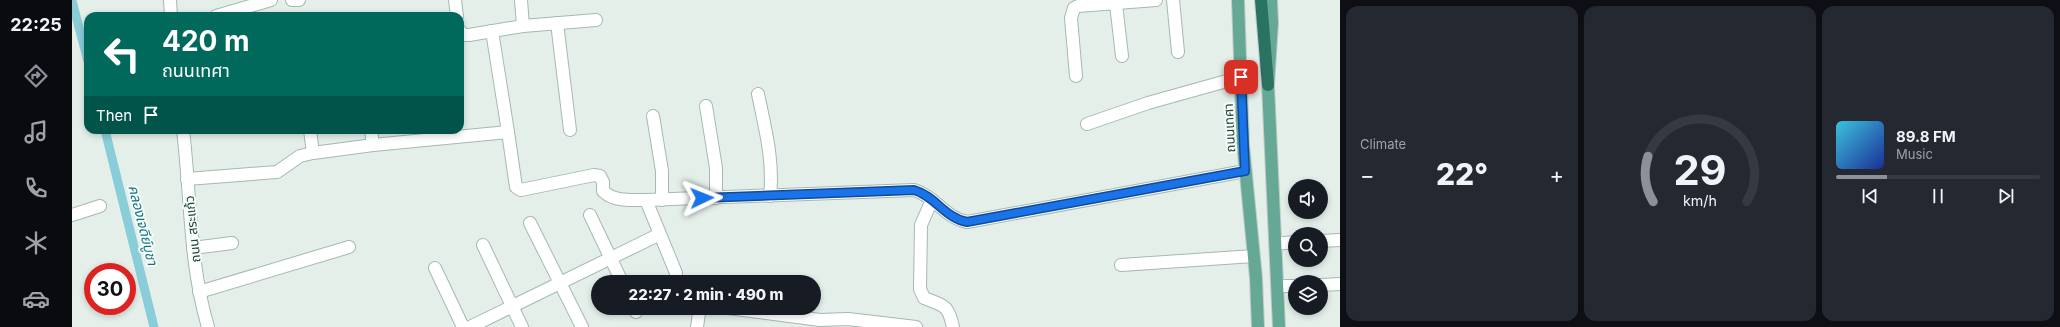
<!DOCTYPE html>
<html lang="en">
<head>
<meta charset="utf-8">
<style>
  body { margin:0; font-family:Inter,"Noto Sans Thai",sans-serif; background:#242831; color:#f1f3f6; height:100vh; display:flex; flex-direction:column; font-size:15px; white-space:nowrap }
  * { box-sizing:border-box; margin:0 }
  p { font-size:13px; color:#9ea1a6 }
  .icon { flex:none; width:22px; height:22px; fill:none; stroke:currentColor; stroke-width:2; stroke-linecap:round; stroke-linejoin:round }
  .map { position:relative; flex:1; overflow:hidden }
  .drawer { display:flex; flex-direction:column; gap:6px; padding:6px; background:#0d0f14; width:720px }
  .drawer>* { flex:none }
  .top-card { position:absolute; left:12px; top:12px; width:380px; height:122px; border-radius:12px; box-shadow:0 2px 6px #0003; background:#00695c; color:#fff; overflow:hidden }
  .fabs { position:absolute; left:1216px; top:179px; display:grid; gap:8px }
  .fabs a { display:grid; place-items:center; width:40px; height:40px; border-radius:50%; background:#171b24; box-shadow:0 2px 6px #0003; font-size:20px }
  .speed { position:absolute; left:12px; top:263px; display:flex; gap:8px; font-size:20px; font-weight:700; text-align:center }
  .speed>* { display:grid; place-content:center; width:52px; height:52px; border-radius:50%; background:#171b24; box-shadow:0 2px 6px #0003; line-height:1 }
  .speed .limit { border:6px solid #d22; background:#fff; color:#111 }
  .pin { position:absolute; display:grid; place-items:center; width:34px; height:34px; color:#fff; margin:-17px; border-radius:8px; box-shadow:0 2px 6px #0006 }
  .me { position:absolute; width:44px; margin:-22px; rotate:88deg; stroke-linejoin:round; filter:drop-shadow(0 0 3px #0008) }
  .turn { display:flex; align-items:center; gap:14px; height:84px; padding:0 12px; font-size:18px }
  .turn .icon { width:52px; height:52px; stroke-width:2.5 }
  .turn b { display:block; font-size:28px; line-height:34px }
  .then { display:flex; align-items:center; height:38px; padding:0 12px; background:#0003; gap:8px; font-size:15px }
  .big { font-size:30px; font-weight:800; line-height:1.1 }
  .drawer .widget { flex:1; display:flex; flex-direction:column; justify-content:center; gap:6px; min-width:0; padding:0 14px; border-radius:12px; background:#242831 }
  .drawer .dial { align-items:center; gap:0 }
  .dial svg { height:104px; overflow:visible; fill:none; stroke:#363941; stroke-width:7; stroke-linecap:round; text-anchor:middle }
  .dial text { fill:#f1f3f6; stroke:none }
  .song { display:flex; align-items:center; gap:12px }
  .cover { width:48px; height:48px; border-radius:6px; background:linear-gradient(135deg,hsl(190 70% 55%),hsl(230 70% 35%)) }
  .played { height:4px; border-radius:2px; background:linear-gradient(90deg,#8c9099 25%,#363941 25%) }
  .keys { display:flex; justify-content:space-around; direction:ltr }
  .heat { display:flex; justify-content:space-between; align-items:center; font-size:22px; direction:ltr }
  .drawer .tiles { flex:1; display:grid; gap:6px; grid-template-columns:repeat(3,1fr) }
  .trip { position:absolute; left:519px; top:275px; width:230px; height:40px; border-radius:20px; background:#171b24; box-shadow:0 2px 6px #0003; font-weight:800; line-height:40px; text-align:center }
  main { display:flex; flex:1; min-height:0 }
  .menu { display:flex; flex-direction:column; width:72px; justify-content:space-around; align-items:center; background:#090b0e; color:#9ea1a6 }
  .menu .icon { width:28px; height:28px }
  .menu .on { color:#8c9099 }
  .menu b { font-size:18px; color:#f1f3f6 }
  .map>svg:first-child { display:block }
  .lines { fill:none; stroke-linecap:round; stroke-linejoin:round }
  .canal { stroke:#88cdd8; stroke-width:9 }
  .minor-casing { stroke:#a6b8b1; stroke-width:14 }
  .major-casing { stroke:#c1cac8; stroke-width:14 }
  .highway-casing { stroke:#c1cac8; stroke-width:14 }
  .minor { stroke:#fff; stroke-width:12 }
  .major { stroke:#65a895; stroke-width:12 }
  .highway { stroke:#2a7262; stroke-width:12 }
  .route-casing { stroke:#114b97; stroke-width:10 }
  .route { stroke:#1a73e8; stroke-width:7 }
  .labels { text-anchor:middle; stroke-width:4; stroke-linejoin:round; paint-order:stroke }
  .street-label { font-size:13px; fill:#214339; stroke:#f5fbf8 }
  .water-label { font-size:14px; font-style:italic; fill:#157585; stroke:#f5fbf8 }
</style>
</head>
<body>
<main>
<nav class="menu">
<b>22:25</b>
<svg class="icon on" aria-label="directions" viewBox="0 0 24 24"><path d="M12 3l9 9-9 9-9-9zM9 14v-3h6M13 9l2 2-2 2"/></svg>
<svg class="icon" aria-label="music" viewBox="0 0 24 24"><path d="M9 18V5l10-2v13"/><circle cx="6" cy="18" r="3"/><circle cx="16" cy="16" r="3"/></svg>
<svg class="icon" aria-label="phone" viewBox="0 0 24 24"><path d="M5 4h4l2 5-3 2q2 4 5 5l2-3 5 2v4C11 20 4 13 5 4z"/></svg>
<svg class="icon" aria-label="climate" viewBox="0 0 24 24"><path d="M12 3v18M4 7l16 10M4 17L20 7"/></svg>
<svg class="icon" aria-label="car" viewBox="0 0 24 24"><path d="M5 17H2v-5l4-1 3-4h7l3 4 3 1v5h-3M9 17h6M6 11h13"/><circle cx="7" cy="17" r="2"/><circle cx="17" cy="17" r="2"/></svg>
</nav>
<div class="map">
<svg width="1268" height="327" viewBox="0 0 1268 327">
  <rect width="100%" height="100%" fill="#e4efea"/>
  <g class="lines">
    <!-- canal -->
    <g class="canal">
      <path d="M 0,1 L 16,61"/>
      <path d="M 33,130 L 82,327"/>
    </g>
    <defs>
      <g id="minor">
        <path d="M 98,0 L 99,16"/>
        <path d="M 220,0 L 227,0"/>
        <path d="M 383,0 L 385,16"/>
        <path d="M 449,0 L 451,26"/>
        <path d="M 1101,0 L 1106,52"/>
        <path d="M 1044,4 L 1050,56"/>
        <path d="M 144,16 L 199,0"/>
        <path d="M 485,23 L 498,130"/>
        <path d="M 388,31 L 392,35 L 397,35 L 451,26 L 524,20"/>
        <path d="M 420,31 L 436,132"/>
        <path d="M 1004,76 L 999,18 L 1002,8 L 1006,6 L 1084,0"/>
        <path d="M 686,94 C 693,128 702,161 698,196"/>
        <path d="M 634,106 L 644,168 L 644,198"/>
        <path d="M 581,116 L 590,171 L 590,200"/>
        <path d="M 1015,124 L 1076,103 L 1169,77"/>
        <path d="M 111,130 C 119,196 117,263 136,327"/>
        <path d="M 238,130 L 241,153"/>
        <path d="M 299,130 L 301,145"/>
        <path d="M 115,179 L 205,172 L 228,156 L 241,153 L 301,145 L 436,132 L 444,187 L 449,190 L 522,175 L 528,176 L 531,182 L 531,191 C 542,202 559,200 574,200 L 842,190 C 863,196 873,218 895,222 L 1173,171"/>
        <path d="M 574,200 L 604,273"/>
        <path d="M 860,200 L 849,225 L 848,289 L 852,298 C 872,306 876,304 881,327"/>
        <path d="M 0,215 L 28,206"/>
        <path d="M 518,215 L 550,282"/>
        <path d="M 458,223 L 510,327"/>
        <path d="M 1249,241 L 1268,240"/>
        <path d="M 1203,244 L 1223,242"/>
        <path d="M 411,245 L 450,327"/>
        <path d="M 121,248 L 160,243"/>
        <path d="M 1049,265 L 1182,256"/>
        <path d="M 363,268 L 391,327"/>
        <path d="M 1249,285 L 1268,284"/>
        <path d="M 1205,286 L 1223,286"/>
        <path d="M 127,292 L 277,247"/>
        <path d="M 562,308 L 564,312"/>
        <path d="M 656,308 L 748,320 L 776,319 L 844,327"/>
        <path d="M 398,327 L 586,235"/>
        <path d="M 625,327 L 627,313 L 630,308"/>
      </g>
      <g id="major">
        <path d="M 1166,0 L 1171,144 L 1184,278 L 1186,327"/>
        <path d="M 1199,0 L 1200,23 L 1196,85 L 1207,327"/>
      </g>
      <path id="highway" d="M 1189,0 L 1196,85"/>
    </defs>
    <!-- minor casing -->
    <use href="#minor" class="minor-casing"/>
    <!-- major casing -->
    <use href="#major" class="major-casing"/>
    <!-- highway casing -->
    <use href="#highway" class="highway-casing"/>
    <!-- minor -->
    <use href="#minor" class="minor"/>
    <!-- major -->
    <use href="#major" class="major"/>
    <!-- highway -->
    <use href="#highway" class="highway"/>
  </g>
  <g class="lines">
    <defs>
      <path id="route" d="M 630,198 L 842,190 C 863,196 873,218 895,222 L 1173,171 L 1169,77"/>
    </defs>
    <!-- route casing -->
    <use href="#route" class="route-casing"/>
    <!-- route -->
    <use href="#route" class="route"/>
  </g>
  <g class="labels">
    <!-- street labels -->
    <g class="street-label">
      <text transform="translate(1157 128) rotate(-93)" y="5">ถนนเทศา</text>
      <text transform="translate(120 229) rotate(-96)" y="5">ถนน สระแก้ว</text>
    </g>
    <!-- water labels -->
    <g class="water-label">
      <text transform="translate(71 225) rotate(76)" y="5">คลองเจดีย์บูชา</text>
    </g>
  </g>
</svg>
<div class="fabs">
<a><svg class="icon" aria-label="sound" viewBox="0 0 24 24"><path d="M4 9h4l5-4v14l-5-4H4zM17 9q2 3 0 6"/></svg></a>
<a><svg class="icon" aria-label="search" viewBox="0 0 24 24"><circle cx="10" cy="10" r="6"/><path d="M15 15l6 6"/></svg></a>
<a><svg class="icon" aria-label="layers" viewBox="0 0 24 24"><path d="M12 4l9 5-9 5-9-5zM3 14l9 5 9-5"/></svg></a>
</div>
<div class="speed"><div class="limit">30</div></div>
<div class="pin" style="left:1169px;top:77px;background:#d93025"><svg class="icon" aria-label="arrive" viewBox="0 0 24 24"><path d="M6 21V4h12l-3 4 3 4H6"/></svg></div>
<svg class="me" style="left:630px;top:198px" viewBox="-20 -20 40 40"><path d="M0-17L14 15 0 8-14 15z" fill="#1a73e8" stroke="#fff" stroke-width="4"/></svg>
<div class="trip">22:27 · 2 min · 490 m</div>
<div class="top-card">
<div class="turn"><svg class="icon" aria-label="left" viewBox="0 0 24 24"><path d="M17 20v-9H6M10 6l-5 5 5 5"/></svg><div><b>420 m</b>ถนนเทศา</div></div>
<div class="then">Then<svg class="icon" aria-label="arrive" viewBox="0 0 24 24"><path d="M6 21V4h12l-3 4 3 4H6"/></svg></div>
</div>
</div>
<section class="drawer">
<div class="tiles">
<div class="widget"><p>Climate</p>
<div class="heat"><a>−</a><b class="big">22°</b><a>+</a></div>
</div>
<div class="widget dial"><svg viewBox="0 0 100 80">
<path d="M14 69A42 42 0 1 1 86 69"/>
<path d="M14 69A42 42 0 0 1 10 34" stroke="#8c9099"/>
<text x="50" y="56" font-size="32" font-weight="700">29</text>
<text x="50" y="72" font-size="11">km/h</text>
</svg></div>
<div class="widget">
<div class="song"><i class="cover"></i><div><b>89.8 FM</b><p>Music</p></div></div>
<div class="played"></div>
<div class="keys"><svg class="icon" aria-label="previous" viewBox="0 0 24 24"><path d="M18 5L8 12l10 7zM5 5v14"/></svg><svg class="icon" aria-label="pause" viewBox="0 0 24 24"><path d="M8 5v14M16 5v14"/></svg><svg class="icon" aria-label="next" viewBox="0 0 24 24"><path d="M6 5l10 7-10 7zM19 5v14"/></svg></div>
</div>
</div>
</section>
</main>
</body>
</html>
